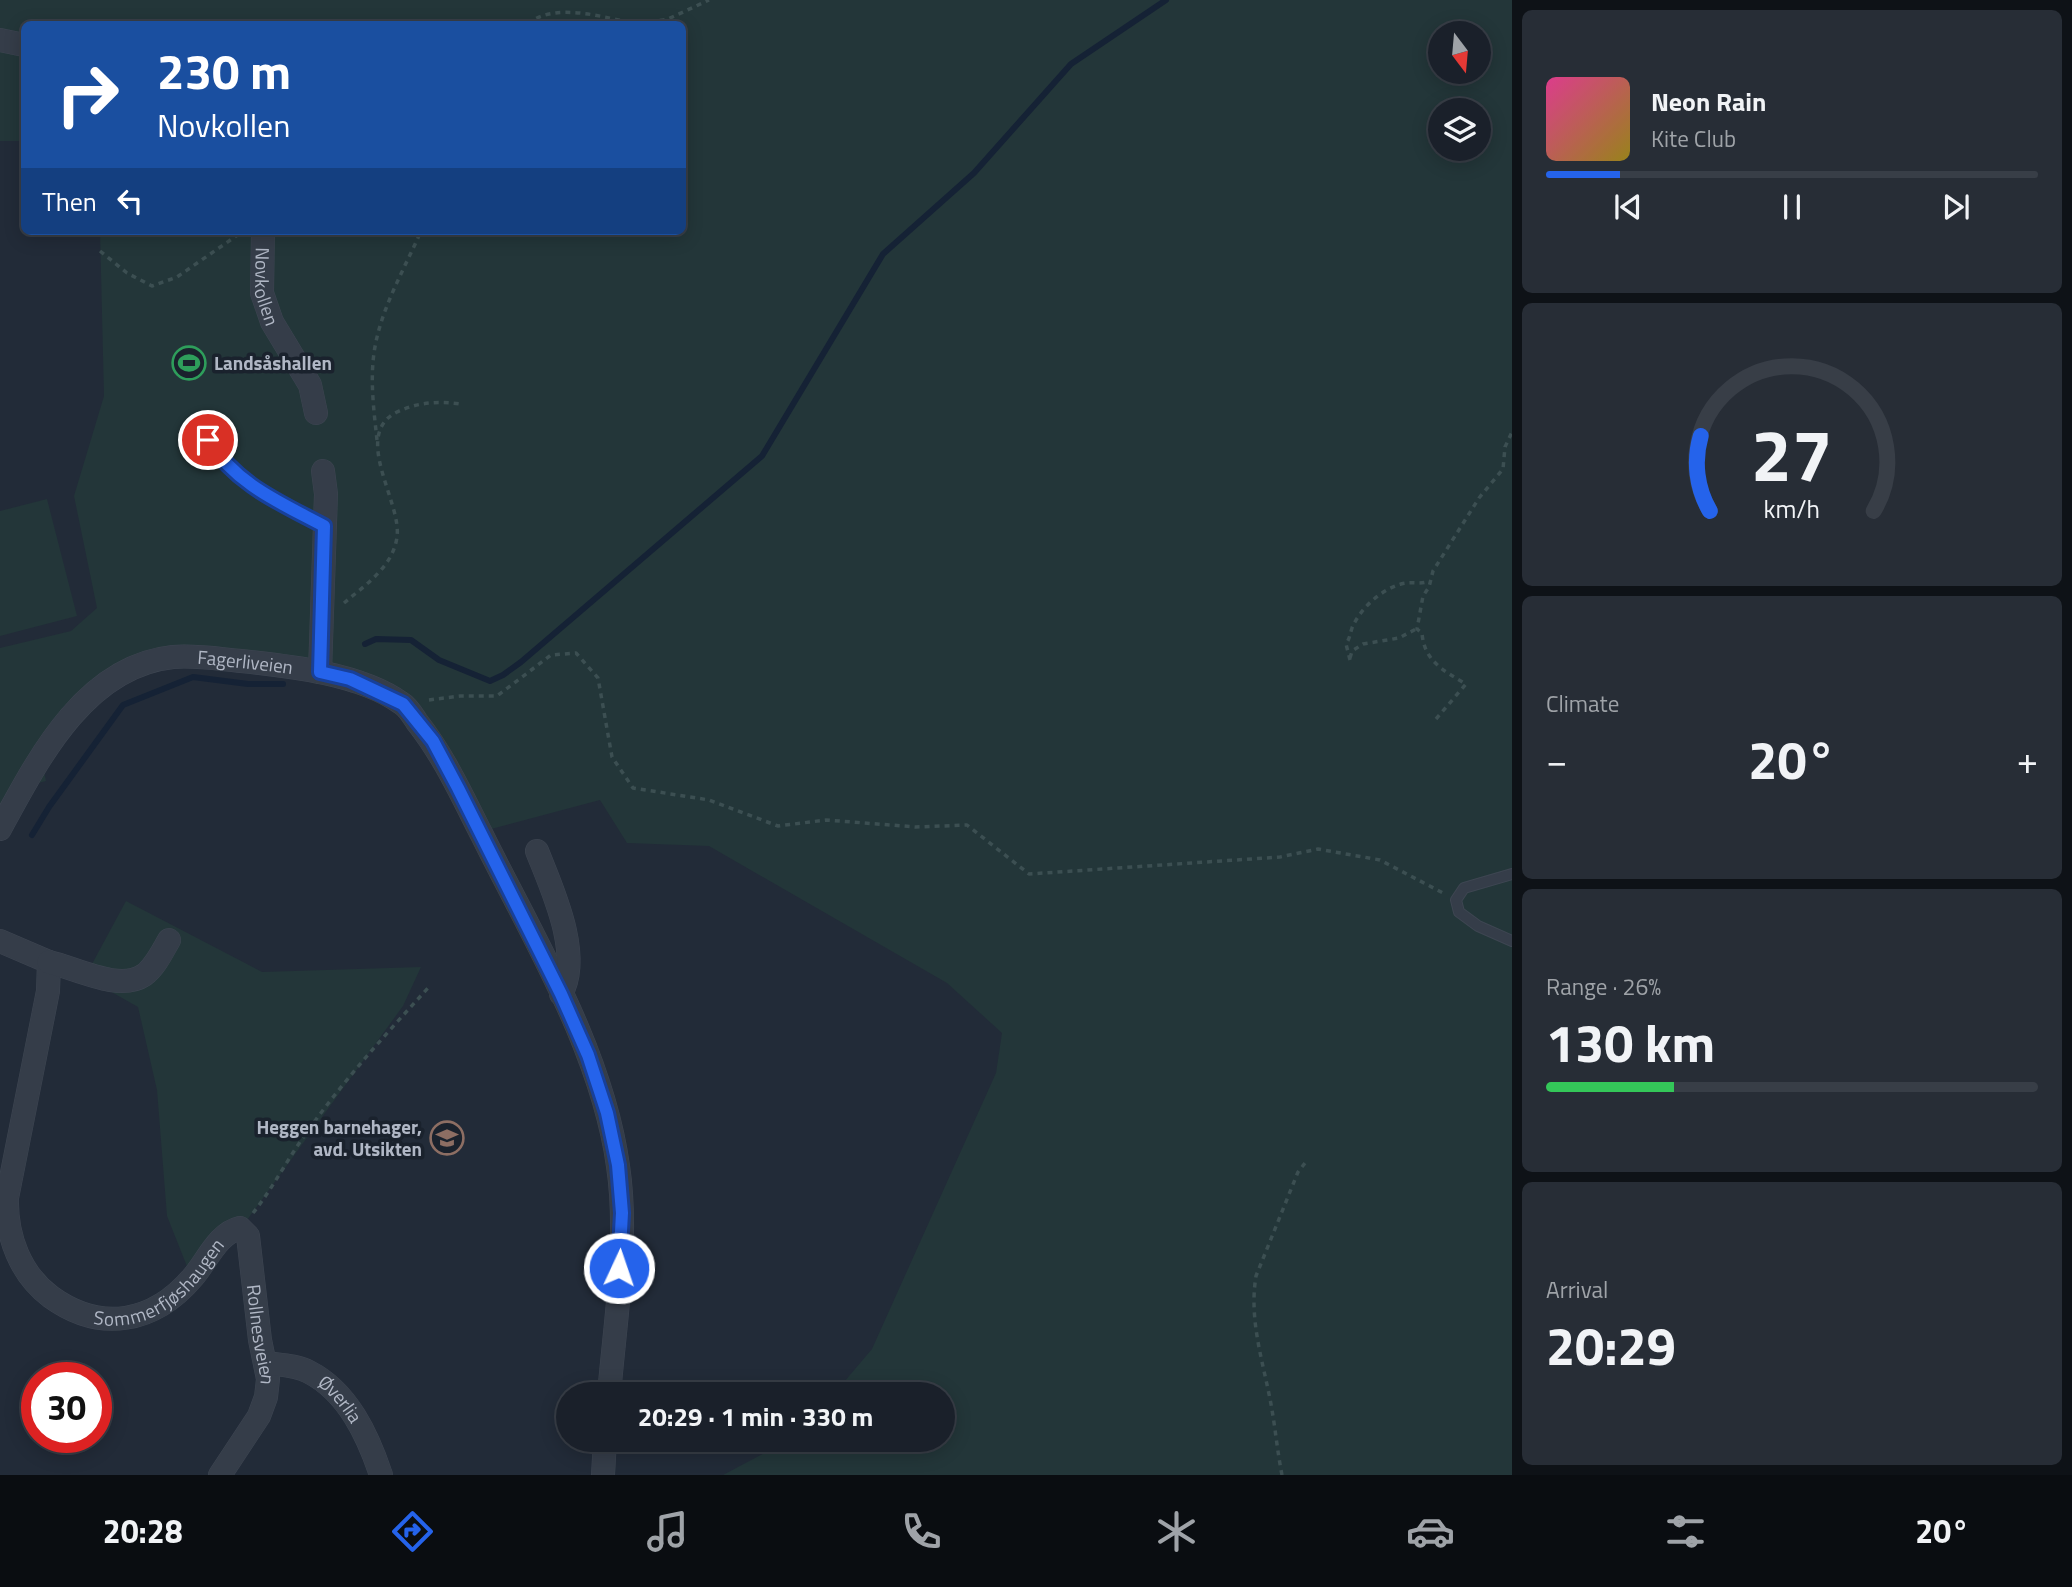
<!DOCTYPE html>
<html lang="en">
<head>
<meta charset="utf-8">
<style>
  body { margin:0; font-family:"Titillium Web",sans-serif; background:#272d36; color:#f1f3f6; height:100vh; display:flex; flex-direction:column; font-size:26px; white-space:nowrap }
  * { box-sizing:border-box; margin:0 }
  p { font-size:23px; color:#9fa3a8 }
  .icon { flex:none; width:38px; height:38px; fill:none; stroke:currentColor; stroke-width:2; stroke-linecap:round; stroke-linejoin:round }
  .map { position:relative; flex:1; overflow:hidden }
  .drawer { display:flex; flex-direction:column; gap:10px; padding:10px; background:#0e1217; width:560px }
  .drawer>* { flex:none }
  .banner { position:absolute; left:21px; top:21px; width:665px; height:214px; border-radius:10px; box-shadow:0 4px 18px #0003,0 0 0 2px #383e47; background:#1a4fa0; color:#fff; overflow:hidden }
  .needle { width:46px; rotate:164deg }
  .tools { position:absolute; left:1428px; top:21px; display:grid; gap:14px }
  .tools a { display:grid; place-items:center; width:63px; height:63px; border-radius:50%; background:#1a202a; box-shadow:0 4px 18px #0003,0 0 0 2px #383e47; font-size:35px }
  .speed { position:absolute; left:21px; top:1362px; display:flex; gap:14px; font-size:35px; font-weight:700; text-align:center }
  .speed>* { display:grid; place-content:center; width:91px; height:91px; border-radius:50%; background:#1a202a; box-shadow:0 4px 18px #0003,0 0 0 2px #383e47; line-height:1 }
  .speed .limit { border:10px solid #d22; background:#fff; color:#111 }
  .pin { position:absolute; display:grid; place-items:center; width:60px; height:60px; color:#fff; margin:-30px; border:4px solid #fff; border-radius:50%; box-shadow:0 2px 7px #0007 }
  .me { position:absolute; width:77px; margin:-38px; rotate:3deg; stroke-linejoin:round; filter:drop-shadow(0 0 5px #0008) }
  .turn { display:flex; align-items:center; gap:24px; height:147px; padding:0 21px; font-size:32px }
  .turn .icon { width:91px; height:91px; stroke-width:2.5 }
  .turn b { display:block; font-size:49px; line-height:60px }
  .then { display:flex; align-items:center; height:66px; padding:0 21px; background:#0003; gap:14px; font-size:26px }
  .big { font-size:52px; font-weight:700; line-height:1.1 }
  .drawer .card { flex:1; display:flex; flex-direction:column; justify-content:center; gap:10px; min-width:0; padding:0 24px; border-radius:10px; background:#272d36 }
  .drawer .dial { align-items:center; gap:0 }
  .dial svg { height:182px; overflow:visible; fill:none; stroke:#383e47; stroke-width:7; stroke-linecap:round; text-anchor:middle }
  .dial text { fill:#f1f3f6; stroke:none }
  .song { display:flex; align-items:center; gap:21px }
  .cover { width:84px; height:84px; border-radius:10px; background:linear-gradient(135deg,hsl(330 70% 55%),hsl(50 70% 35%)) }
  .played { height:7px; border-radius:4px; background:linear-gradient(90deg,#2563eb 15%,#383e47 15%) }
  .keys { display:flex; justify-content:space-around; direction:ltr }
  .heat { display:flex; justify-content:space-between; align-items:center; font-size:38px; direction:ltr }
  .charge { height:10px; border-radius:5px; background:linear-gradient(90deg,#34c759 26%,#383e47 0) }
  .trip { position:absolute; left:556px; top:1382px; width:399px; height:70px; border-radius:35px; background:#1a202a; box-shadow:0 4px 18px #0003,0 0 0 2px #383e47; font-weight:700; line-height:70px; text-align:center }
  .tabs { display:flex; height:112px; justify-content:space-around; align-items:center; background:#0a0d11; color:#9fa3a8 }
  .tabs .icon { width:49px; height:49px }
  .tabs .selected { color:#2563eb }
  .tabs b { font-size:32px; color:#f1f3f6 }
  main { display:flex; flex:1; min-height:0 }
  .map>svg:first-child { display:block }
  .green { fill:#233639; fill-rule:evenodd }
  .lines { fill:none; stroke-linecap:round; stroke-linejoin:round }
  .stream { stroke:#152235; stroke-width:6 }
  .lane-casing { stroke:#3e4652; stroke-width:12 }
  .street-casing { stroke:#3e4652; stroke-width:24 }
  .path { stroke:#3c4f52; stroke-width:3.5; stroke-dasharray:5 5; stroke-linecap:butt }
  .lane { stroke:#353d49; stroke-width:10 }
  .street { stroke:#353d49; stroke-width:23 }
  .route-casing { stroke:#184099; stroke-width:18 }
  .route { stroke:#2563eb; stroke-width:12 }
  .labels { text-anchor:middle; stroke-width:7; stroke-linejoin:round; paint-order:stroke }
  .street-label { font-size:19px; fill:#b0b7c5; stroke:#1a222d }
  .poi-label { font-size:19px; font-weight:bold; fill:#b0b7c5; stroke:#1a222d; text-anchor:start }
</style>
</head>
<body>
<main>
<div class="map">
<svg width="1512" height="1475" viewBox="0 0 1512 1475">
  <rect width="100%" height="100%" fill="#222b38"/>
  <!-- green -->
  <g class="green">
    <path d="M 0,0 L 1512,0 L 1512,1475 L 723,1475 L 789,1440 L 943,1440 L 943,1395 L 833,1395 L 872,1349 L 996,1073 L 1002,1033 L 947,983 L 709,846 L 627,843 L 600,800 L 480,832 L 402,698 L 224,658 L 129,669 L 91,698 L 43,767 L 46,781 L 30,785 L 0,838 L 0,648 L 71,631 L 97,608 L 74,496 L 104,396 L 100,231 L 682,231 L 682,24 L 24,24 L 24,141 L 0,141 ZM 1440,33 L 1479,33 L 1479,72 L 1440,72 ZM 1440,110 L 1479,110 L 1479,149 L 1440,149 Z"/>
    <path d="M 47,499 L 77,616 L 0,636 L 0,511 Z"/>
    <path d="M 126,901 L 262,972 L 421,967 L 403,1006 L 242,1227 L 190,1274 L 167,1216 L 157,1090 L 138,1007 L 85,977 Z"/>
  </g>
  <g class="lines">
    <!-- stream -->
    <g class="stream">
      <path d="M 365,644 L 376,639 L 411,640 L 439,660 L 490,681 L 503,675 L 521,662 L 762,456 L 883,254 L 974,173 L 1071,64 L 1166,0"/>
      <path d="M 32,835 L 49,807 L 123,705 L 193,677 L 248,684 L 283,684"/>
    </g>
    <defs>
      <g id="lane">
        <path d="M 208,440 C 237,485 279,502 324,526"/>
        <path d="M 1512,874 L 1464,888 L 1456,900 L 1459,912 L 1478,926 L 1512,941"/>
      </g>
      <g id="street">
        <path d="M 0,40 L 24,45"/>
        <path id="s1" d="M 263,231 L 262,293 L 272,322 L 310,385 L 316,413"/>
        <path d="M 320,672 L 326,494 L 323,471"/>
        <path id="s2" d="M 0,829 C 38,759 85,666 173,657 C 195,655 219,659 241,661 C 290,666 361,674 401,703 C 408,707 413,716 417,722 C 444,756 462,796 482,835 C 533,938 602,1050 618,1166 C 629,1239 615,1321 609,1395"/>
        <path d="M 537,851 C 552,889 583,955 561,994"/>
        <path id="s3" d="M 0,941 L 49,962 L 48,991 L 7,1198 C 6,1236 20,1274 51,1297 C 101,1333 154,1323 193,1277 C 207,1261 218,1233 240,1228 L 248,1236 L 260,1340 L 268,1379 L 266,1397 L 259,1416 L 220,1475"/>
        <path d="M 49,962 C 76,968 119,992 144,975 C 155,967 162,952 169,940"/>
        <path id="s4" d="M 266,1363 C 280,1365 296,1365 309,1372 C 348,1392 368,1436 381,1475"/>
        <path d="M 603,1475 L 605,1440"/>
      </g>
    </defs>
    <!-- lane casing -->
    <use href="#lane" class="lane-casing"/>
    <!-- street casing -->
    <use href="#street" class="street-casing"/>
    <!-- path -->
    <g class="path">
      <path d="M 528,24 C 554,1 606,18 637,24"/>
      <path d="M 640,24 L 668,19 L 709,0"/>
      <path d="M 100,251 L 127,273 L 152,286 L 177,277 L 242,232"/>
      <path d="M 377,440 C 374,412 370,382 374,353 C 380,310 404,270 421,231"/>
      <path d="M 344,603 C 365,585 393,567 397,537 C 402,502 351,435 397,412 C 418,402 439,401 461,404"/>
      <path d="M 1350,658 L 1352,651 L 1363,644 L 1399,638 L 1416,629"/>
      <path d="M 1350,660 L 1346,644 C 1350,638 1350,634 1352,628 C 1360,609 1380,590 1401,584 C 1411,581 1420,585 1429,581"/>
      <path d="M 429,700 L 460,696 L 497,696 L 551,655 L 576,653 L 598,678 L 612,757 L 633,788 L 709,800 L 778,826 L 826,820 L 916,827 L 967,825 L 1029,874 L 1280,857 L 1318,849 L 1380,860 L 1445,894"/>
      <path d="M 1436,719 L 1466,684 C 1444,671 1424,661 1422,633 L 1417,629 L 1423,596 L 1429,587 L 1433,571 L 1479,498 L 1503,469 L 1505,447 L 1512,432"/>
      <path d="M 253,1213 C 273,1188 288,1158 307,1132 C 343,1081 386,1034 428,988"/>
      <path d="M 1282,1475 C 1277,1450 1275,1424 1270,1399 C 1262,1358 1249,1319 1256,1276 L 1298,1172 L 1305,1163"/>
    </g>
    <!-- lane -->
    <use href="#lane" class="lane"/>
    <!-- street -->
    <use href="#street" class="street"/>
  </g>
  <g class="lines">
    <defs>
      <path id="route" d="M 208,440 C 237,485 279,502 324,526 L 320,672 L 350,679 L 403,704 L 433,741 L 458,788 L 561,994 L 588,1055 L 607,1113 L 618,1165 L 622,1213 L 619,1268"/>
    </defs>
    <!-- route casing -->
    <use href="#route" class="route-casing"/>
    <!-- route -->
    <use href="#route" class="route"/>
  </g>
  <!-- icons -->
  <defs>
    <symbol id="stadium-ring" viewBox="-11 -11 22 22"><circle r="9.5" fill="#1a222d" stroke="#2e9e5b" stroke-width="1.5"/><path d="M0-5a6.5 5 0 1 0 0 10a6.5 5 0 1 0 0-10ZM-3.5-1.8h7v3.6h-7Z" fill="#2e9e5b"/></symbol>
    <symbol id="school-ring" viewBox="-11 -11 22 22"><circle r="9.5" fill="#1a222d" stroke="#8d6e63" stroke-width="1.5"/><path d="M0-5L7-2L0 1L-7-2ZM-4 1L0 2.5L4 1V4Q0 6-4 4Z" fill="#8d6e63"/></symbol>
  </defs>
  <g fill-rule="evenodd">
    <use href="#stadium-ring" x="170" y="344" width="38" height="38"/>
    <use href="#school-ring" x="428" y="1119" width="38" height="38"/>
  </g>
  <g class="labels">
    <!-- street labels -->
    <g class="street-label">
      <text dy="7" stroke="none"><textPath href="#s1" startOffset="56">Novkollen</textPath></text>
      <text dy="7" stroke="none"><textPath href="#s2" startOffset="327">Fagerliveien</textPath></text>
      <text dy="7" stroke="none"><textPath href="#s3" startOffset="532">Sommerfjøshaugen</textPath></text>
      <text dy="7" stroke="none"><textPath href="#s3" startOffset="746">Rollnesveien</textPath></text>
      <text dy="7" stroke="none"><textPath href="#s4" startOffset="86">Øverlia</textPath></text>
    </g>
    <!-- poi labels -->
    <g class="poi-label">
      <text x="214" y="370">Landsåshallen</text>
      <text x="422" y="1134" text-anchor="end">Heggen barnehager,<tspan x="422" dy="22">avd. Utsikten</tspan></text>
    </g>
  </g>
</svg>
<div class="tools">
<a><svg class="needle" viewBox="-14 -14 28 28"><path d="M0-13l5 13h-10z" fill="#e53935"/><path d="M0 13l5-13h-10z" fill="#9fa3a8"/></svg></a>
<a><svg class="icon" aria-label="layers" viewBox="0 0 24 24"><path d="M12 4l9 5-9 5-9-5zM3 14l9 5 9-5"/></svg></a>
</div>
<div class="speed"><div class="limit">30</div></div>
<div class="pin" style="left:208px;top:440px;background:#d93025"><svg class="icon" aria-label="arrive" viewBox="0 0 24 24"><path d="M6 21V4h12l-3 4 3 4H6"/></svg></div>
<svg class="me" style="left:619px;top:1268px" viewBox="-20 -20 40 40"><circle r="17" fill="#2563eb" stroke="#fff" stroke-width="3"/><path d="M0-11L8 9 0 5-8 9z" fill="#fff"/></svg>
<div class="trip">20:29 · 1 min · 330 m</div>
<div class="banner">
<div class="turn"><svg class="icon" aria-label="right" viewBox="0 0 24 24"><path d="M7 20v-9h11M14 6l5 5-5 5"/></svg><div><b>230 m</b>Novkollen</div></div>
<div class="then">Then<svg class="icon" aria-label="left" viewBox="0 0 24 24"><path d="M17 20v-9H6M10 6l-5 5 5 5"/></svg></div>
</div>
</div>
<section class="drawer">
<div class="card">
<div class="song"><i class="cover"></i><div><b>Neon Rain</b><p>Kite Club</p></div></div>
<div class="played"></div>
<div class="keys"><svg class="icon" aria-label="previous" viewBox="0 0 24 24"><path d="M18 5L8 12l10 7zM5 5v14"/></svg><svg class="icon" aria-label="pause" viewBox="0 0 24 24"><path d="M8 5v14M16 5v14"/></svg><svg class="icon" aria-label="next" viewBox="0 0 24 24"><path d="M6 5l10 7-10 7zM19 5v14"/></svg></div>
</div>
<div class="card dial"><svg viewBox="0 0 100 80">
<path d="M14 69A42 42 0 1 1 86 69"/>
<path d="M14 69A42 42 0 0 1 10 36" stroke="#2563eb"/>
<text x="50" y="56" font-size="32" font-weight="700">27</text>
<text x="50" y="72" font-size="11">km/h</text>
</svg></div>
<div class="card"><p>Climate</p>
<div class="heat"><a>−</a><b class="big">20°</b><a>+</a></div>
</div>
<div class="card"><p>Range · 26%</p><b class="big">130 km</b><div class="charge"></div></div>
<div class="card"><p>Arrival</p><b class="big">20:29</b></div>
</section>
</main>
<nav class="tabs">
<b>20:28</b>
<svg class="icon selected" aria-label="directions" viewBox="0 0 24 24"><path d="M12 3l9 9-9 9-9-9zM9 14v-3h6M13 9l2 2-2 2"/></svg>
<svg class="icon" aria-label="music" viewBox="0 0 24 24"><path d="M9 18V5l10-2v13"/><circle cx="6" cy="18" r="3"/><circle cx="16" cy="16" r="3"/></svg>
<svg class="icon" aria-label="phone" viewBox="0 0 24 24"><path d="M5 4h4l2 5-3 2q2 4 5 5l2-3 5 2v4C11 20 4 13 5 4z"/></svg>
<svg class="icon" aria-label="climate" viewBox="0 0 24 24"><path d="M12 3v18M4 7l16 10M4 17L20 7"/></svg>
<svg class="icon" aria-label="car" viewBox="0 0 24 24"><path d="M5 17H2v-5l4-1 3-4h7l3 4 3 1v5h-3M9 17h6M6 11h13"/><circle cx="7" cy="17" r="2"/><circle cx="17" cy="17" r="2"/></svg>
<svg class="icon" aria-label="filters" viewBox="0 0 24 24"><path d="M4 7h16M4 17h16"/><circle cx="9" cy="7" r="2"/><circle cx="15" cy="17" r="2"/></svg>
<b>20°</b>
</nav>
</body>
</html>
